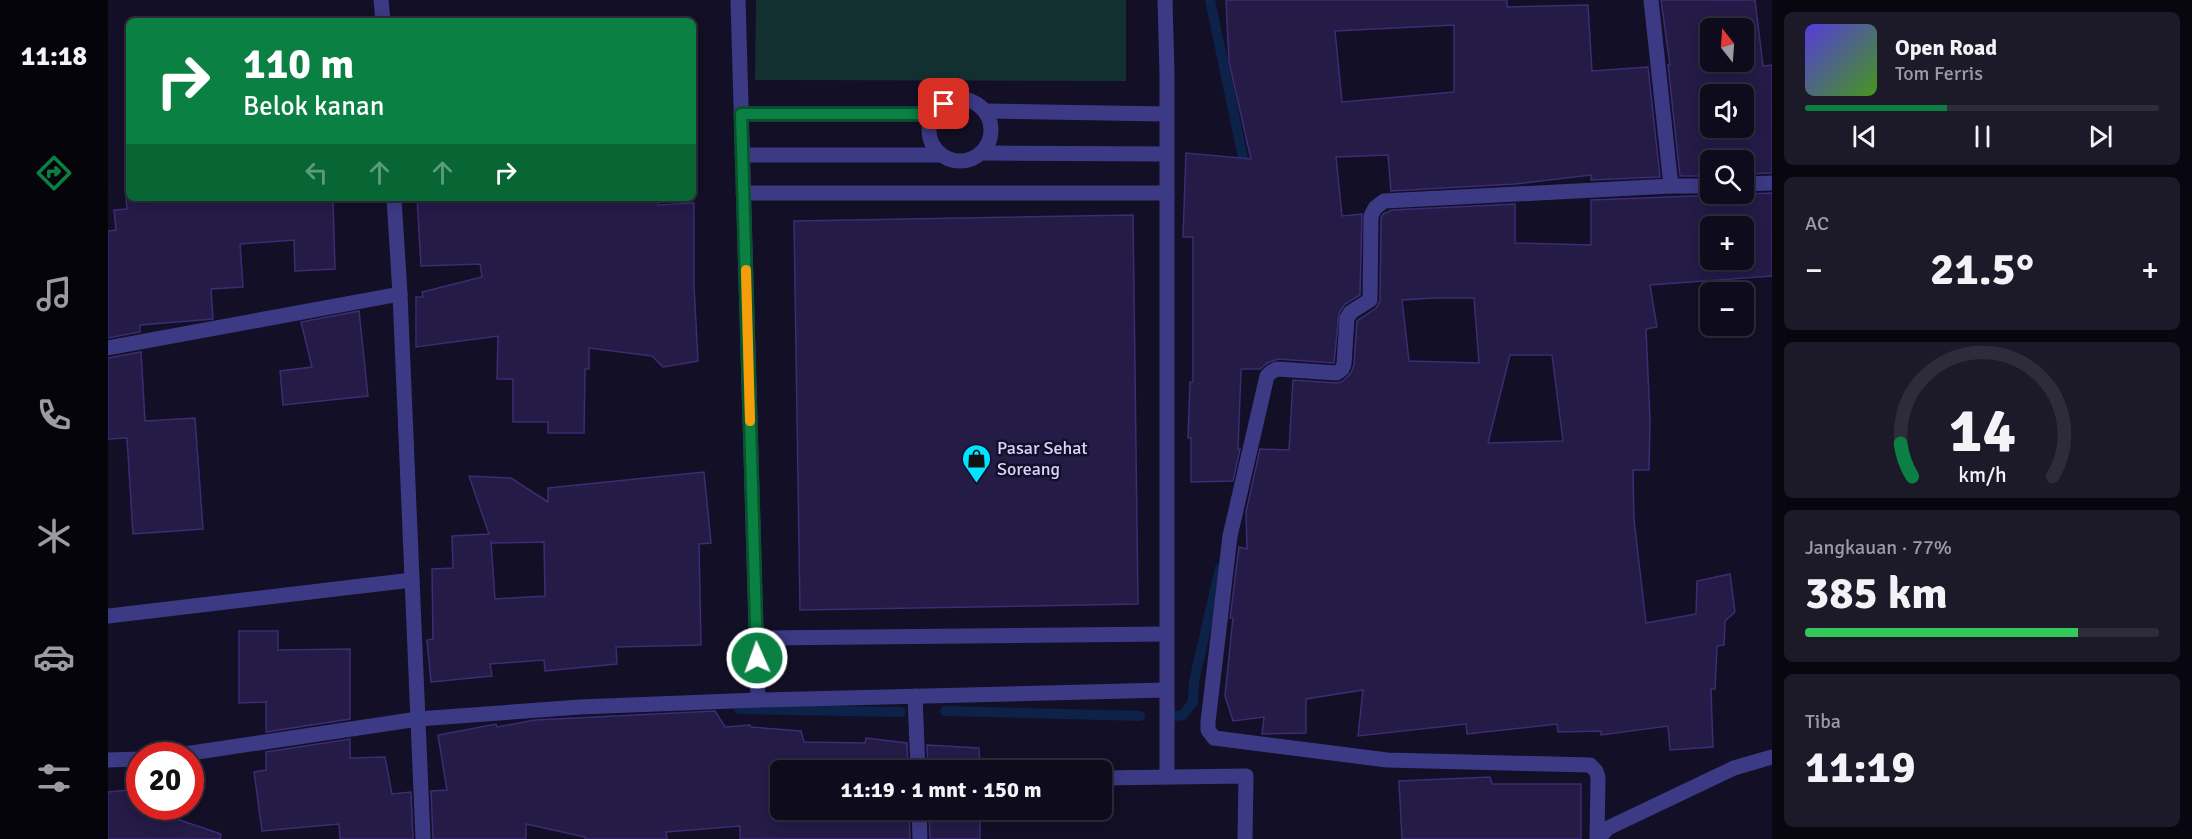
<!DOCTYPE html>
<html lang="id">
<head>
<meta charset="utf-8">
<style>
  body { margin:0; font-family:Signika,sans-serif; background:#1c1929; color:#f1f3f6; height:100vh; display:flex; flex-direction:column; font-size:22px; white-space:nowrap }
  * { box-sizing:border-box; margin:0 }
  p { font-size:20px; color:#9b9ba3 }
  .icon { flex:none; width:33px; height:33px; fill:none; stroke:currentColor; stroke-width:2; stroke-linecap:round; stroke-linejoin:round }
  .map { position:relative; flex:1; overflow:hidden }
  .drawer { display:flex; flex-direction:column; gap:12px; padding:12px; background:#08060f; width:420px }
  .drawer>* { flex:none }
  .hud { position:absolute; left:18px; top:18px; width:570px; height:183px; border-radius:9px; box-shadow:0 3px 15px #0003,0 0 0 2px #2e2b3b; background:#0b8043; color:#fff; overflow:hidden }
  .needle { width:39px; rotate:343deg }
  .tools { position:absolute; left:1592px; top:18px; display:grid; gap:12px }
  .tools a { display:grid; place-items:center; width:54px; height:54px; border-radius:9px; background:#0e0b1c; box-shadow:0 3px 15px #0003,0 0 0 2px #2e2b3b; font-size:30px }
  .speed { position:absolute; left:18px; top:742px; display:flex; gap:12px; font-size:30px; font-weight:700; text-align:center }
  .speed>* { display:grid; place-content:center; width:78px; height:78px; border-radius:50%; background:#0e0b1c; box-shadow:0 3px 15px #0003,0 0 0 2px #2e2b3b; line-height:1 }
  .speed .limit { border:9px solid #d22; background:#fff; color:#111 }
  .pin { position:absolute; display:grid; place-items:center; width:51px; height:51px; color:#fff; margin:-26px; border-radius:12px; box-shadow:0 3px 9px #0006 }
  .me { position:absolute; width:66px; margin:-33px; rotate:358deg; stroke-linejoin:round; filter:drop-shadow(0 0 4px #0008) }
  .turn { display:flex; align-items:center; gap:21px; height:126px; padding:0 18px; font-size:27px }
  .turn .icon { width:78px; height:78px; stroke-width:2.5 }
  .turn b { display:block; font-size:42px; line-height:51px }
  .lanes { display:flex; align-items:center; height:57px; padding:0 18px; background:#0003; justify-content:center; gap:30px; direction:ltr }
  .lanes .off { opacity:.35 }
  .big { font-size:45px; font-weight:800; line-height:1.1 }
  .drawer .tile { flex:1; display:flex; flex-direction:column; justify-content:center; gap:9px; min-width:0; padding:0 21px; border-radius:9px; background:#1c1929 }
  .drawer .dial { align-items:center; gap:0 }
  .dial svg { height:156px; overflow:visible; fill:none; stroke:#2e2b3b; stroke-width:7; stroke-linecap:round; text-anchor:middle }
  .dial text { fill:#f1f3f6; stroke:none }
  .song { display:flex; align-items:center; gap:18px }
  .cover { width:72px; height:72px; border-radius:9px; background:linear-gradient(135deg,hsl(250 70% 55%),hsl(100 70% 35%)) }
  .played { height:6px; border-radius:3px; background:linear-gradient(90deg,#0b8043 40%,#2e2b3b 40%) }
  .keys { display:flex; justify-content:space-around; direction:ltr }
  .heat { display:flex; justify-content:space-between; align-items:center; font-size:33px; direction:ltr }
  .charge { height:9px; border-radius:4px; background:linear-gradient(90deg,#34c759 77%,#2e2b3b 0) }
  .trip { position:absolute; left:662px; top:760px; width:342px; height:60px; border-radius:9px; background:#0e0b1c; box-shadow:0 3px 15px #0003,0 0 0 2px #2e2b3b; font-weight:800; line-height:60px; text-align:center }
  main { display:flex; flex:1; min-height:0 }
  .menu { display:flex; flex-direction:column; width:108px; justify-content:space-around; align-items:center; background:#06040b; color:#9b9ba3 }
  .menu .icon { width:42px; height:42px }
  .menu .on { color:#0b8043 }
  .menu b { font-size:27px; color:#f1f3f6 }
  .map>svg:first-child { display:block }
  .green { fill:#12302f }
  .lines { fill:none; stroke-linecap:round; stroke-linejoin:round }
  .stream { stroke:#0c2248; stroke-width:10 }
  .building { fill:#241b47; stroke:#3b2d73; stroke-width:1.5; fill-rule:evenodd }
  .service { stroke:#3d3a85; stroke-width:15 }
  .minor { stroke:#3d3a85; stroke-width:15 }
  .route-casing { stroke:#07532c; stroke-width:15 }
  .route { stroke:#0b8043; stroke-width:10 }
  .slow { stroke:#f59e0b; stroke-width:10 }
  .labels { text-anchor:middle; stroke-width:5; stroke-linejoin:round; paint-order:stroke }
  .poi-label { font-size:18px; fill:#d9d4ff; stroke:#130f26; text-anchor:start }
</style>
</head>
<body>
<main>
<nav class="menu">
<b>11:18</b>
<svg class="icon on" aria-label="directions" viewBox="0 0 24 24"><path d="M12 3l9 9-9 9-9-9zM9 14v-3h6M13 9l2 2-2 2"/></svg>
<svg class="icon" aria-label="music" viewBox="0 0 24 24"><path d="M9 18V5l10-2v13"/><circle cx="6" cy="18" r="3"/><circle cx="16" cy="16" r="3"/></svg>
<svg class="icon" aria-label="phone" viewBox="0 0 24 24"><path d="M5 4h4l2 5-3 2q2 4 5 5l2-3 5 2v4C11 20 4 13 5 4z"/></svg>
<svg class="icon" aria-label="climate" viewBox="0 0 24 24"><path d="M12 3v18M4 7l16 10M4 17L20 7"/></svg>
<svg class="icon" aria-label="car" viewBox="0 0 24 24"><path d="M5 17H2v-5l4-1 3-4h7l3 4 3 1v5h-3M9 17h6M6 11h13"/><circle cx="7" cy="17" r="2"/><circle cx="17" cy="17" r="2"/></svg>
<svg class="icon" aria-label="filters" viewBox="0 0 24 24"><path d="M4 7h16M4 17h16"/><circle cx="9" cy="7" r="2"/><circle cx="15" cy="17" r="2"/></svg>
</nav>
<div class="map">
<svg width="1664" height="839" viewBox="0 0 1664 839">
  <rect width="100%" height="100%" fill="#130f26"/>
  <!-- green -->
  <path class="green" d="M 648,0 L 1018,0 L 1018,81 L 647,80 Z"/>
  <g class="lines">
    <!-- stream -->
    <g class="stream">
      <path d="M 1102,0 L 1138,172"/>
      <path d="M 631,709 L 793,712"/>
      <path d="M 837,711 L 1032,716"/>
      <path d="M 1067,716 L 1075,715 L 1085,702 L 1086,681 L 1112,568"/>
    </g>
  </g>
  <!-- building -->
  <g class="building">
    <path d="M 1118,0 L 1399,0 L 1399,7 L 1480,5 L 1484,71 L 1540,67 L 1552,177 L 1483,180 L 1483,175 L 1407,184 L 1283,191 L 1280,155 L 1228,157 L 1234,216 L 1254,214 L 1252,295 L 1237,304 L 1231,313 L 1226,363 L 1170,359 L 1159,363 L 1152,369 L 1133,369 L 1130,449 L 1132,449 L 1125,481 L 1083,482 L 1083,438 L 1080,438 L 1082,382 L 1085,382 L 1085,237 L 1075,237 L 1078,153 L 1143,159 L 1121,62 ZM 1346,25 L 1346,92 L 1234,102 L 1227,31 Z"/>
    <path d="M 1553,0 L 1647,0 L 1655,66 L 1664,65 L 1664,173 L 1635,174 L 1635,160 L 1602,160 L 1602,176 L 1572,176 L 1560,65 L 1562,65 ZM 1602,28 L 1635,28 L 1635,62 L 1602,62 ZM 1602,94 L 1635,94 L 1635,128 L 1602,128 Z"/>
    <path d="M 1664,193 L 1664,276 L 1542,285 L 1549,327 L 1538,329 L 1542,420 L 1541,470 L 1525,470 L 1526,520 L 1538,623 L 1588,614 L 1589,581 L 1622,574 L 1627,612 L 1617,621 L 1616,645 L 1609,646 L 1607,689 L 1603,689 L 1605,747 L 1562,750 L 1560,726 L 1493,735 L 1493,731 L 1450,732 L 1449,724 L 1359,734 L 1358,724 L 1250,736 L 1255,690 L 1198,699 L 1198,733 L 1154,734 L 1156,717 L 1125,721 L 1117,696 L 1125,618 L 1122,618 L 1131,547 L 1139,549 L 1138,512 L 1152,449 L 1181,450 L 1185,380 L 1229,383 L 1235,381 L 1243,373 L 1246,365 L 1249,321 L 1268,308 L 1272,301 L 1273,218 L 1275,214 L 1284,210 L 1407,204 L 1407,243 L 1483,245 L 1483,200 ZM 1602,226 L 1635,226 L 1635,260 L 1602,260 ZM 1326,298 L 1366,298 L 1371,363 L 1301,361 L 1294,300 ZM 1402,355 L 1444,355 L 1455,441 L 1380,443 Z"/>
    <path d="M 18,198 L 225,198 L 227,269 L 187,271 L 186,240 L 132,244 L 135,287 L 103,289 L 105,319 L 32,325 L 32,332 L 0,338 L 0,231 L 8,230 L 6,210 L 19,209 Z"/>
    <path d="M 309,198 L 550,198 L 550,205 L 586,203 L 586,286 L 590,361 L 555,367 L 544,356 L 481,348 L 481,369 L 477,369 L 476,433 L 440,433 L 440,422 L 405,422 L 405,379 L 389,379 L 390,336 L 308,347 L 308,297 L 315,297 L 314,292 L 374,277 L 372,264 L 313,266 Z"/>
    <path d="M 1025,215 L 1030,604 L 692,610 L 686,221 Z"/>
    <path d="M 251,311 L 260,396 L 175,405 L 172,371 L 204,367 L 193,322 Z"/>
    <path d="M 33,352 L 37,421 L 87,418 L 95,529 L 25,534 L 19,438 L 0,439 L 0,358 Z"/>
    <path d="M 596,472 L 603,543 L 591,544 L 593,645 L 508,647 L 509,664 L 437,671 L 436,660 L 382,664 L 384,676 L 323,682 L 319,640 L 325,639 L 324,569 L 345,568 L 344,536 L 381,534 L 361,476 L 403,478 L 440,502 L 440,488 ZM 383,542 L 384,543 L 436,542 L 437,596 L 387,599 Z"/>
    <path d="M 131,631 L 170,631 L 170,650 L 242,649 L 242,719 L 158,732 L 158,702 L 131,703 Z"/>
    <path d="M 607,711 L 617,727 L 642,725 L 643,727 L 693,731 L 696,742 L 757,743 L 758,738 L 799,743 L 800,771 L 672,771 L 672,810 L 801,810 L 802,839 L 632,839 L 632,826 L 558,832 L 559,839 L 477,839 L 477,837 L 418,824 L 418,839 L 325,839 L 323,791 L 339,790 L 330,735 L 388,724 L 389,727 L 427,720 Z"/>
    <path d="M 242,739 L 242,758 L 277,757 L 284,794 L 303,792 L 305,839 L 232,839 L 231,824 L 154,831 L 146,772 L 158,770 L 158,752 Z"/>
    <path d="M 819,745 L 871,748 L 872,771 L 820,771 Z"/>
    <path d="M 1382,777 L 1384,784 L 1473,784 L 1473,839 L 1294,839 L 1291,781 Z"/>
    <path d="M 32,789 L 32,807 L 44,807 L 45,811 L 113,834 L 112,839 L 0,839 L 0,792 Z"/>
    <path d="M 821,810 L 872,810 L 872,839 L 822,839 Z"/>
  </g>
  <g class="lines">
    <!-- service -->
    <g class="service">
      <path d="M 630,0 L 650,700 L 1058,690"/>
      <path d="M 1057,0 L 1059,74 L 1059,777"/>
      <circle cx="852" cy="130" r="31"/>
      <path d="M 877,111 L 1058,114"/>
      <path d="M 633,114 L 825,114"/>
      <path d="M 874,153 L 1058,154"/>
      <path d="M 634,155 L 832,155"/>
      <path d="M 635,193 L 1057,193"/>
      <path d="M 649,638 L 1058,634"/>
      <path d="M 807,696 L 810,771"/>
      <path d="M 993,778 L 1138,776 L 1137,839"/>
      <path d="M 811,810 L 812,839"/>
    </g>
    <!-- minor -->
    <g class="minor">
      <path d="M 273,0 L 275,21"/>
      <path d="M 1543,0 L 1563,186 L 1602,186"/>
      <path d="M 1635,184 L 1664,183"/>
      <path d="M 286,198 L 292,294 L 315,839"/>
      <path d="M 0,348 L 292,294"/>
      <path d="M 0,616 L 304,580"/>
      <path d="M 63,756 L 310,719 L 472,707 L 650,700"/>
      <path d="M 0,760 L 32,759"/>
      <path d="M 1489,839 L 1490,777 L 1488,771 L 1482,765 L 1279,760 L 1106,738 L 1100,730 L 1100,722 L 1122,536 L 1159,376 L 1163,372 L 1169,369 L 1229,373 L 1234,369 L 1236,364 L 1239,318 L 1243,312 L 1262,300 L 1263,216 L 1267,208 L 1276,201 L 1563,186"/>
      <path d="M 1490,839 L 1500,828 L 1626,768 L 1664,757"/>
    </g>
  </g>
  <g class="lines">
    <defs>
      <path id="route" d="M 649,658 L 633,114 L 825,114 L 836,104"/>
    </defs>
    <!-- route casing -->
    <use href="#route" class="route-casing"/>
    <!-- route -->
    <use href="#route" class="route"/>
    <!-- slow -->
    <path class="slow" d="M 638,270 L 642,421"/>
  </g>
  <!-- icons -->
  <defs>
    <symbol id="shop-pin" viewBox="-11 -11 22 30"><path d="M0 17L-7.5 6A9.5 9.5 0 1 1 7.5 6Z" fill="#00e5ff" stroke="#130f26"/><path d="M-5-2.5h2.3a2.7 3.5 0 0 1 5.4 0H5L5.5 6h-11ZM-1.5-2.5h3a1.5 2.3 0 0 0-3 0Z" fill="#111"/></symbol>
  </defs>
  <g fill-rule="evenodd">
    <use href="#shop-pin" x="852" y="442" width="33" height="45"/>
  </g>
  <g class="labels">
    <!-- poi labels -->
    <g class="poi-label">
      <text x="889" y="454">Pasar Sehat<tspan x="889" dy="21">Soreang</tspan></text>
    </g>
  </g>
</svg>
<div class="tools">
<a><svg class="needle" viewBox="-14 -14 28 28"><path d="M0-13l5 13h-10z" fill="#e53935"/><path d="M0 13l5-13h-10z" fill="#9b9ba3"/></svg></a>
<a><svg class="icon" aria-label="sound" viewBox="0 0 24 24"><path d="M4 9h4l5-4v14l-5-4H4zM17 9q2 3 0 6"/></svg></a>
<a><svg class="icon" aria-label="search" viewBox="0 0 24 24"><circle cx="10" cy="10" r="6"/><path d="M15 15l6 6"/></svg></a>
<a>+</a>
<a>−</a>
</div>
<div class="speed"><div class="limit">20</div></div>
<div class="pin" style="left:836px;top:104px;background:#d93025"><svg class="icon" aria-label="arrive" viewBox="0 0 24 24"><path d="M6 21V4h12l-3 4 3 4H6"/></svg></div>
<svg class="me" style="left:649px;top:658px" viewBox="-20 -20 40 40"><circle r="17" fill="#0b8043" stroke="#fff" stroke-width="3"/><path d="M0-11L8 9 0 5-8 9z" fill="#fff"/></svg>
<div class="trip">11:19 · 1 mnt · 150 m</div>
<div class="hud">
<div class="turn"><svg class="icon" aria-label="right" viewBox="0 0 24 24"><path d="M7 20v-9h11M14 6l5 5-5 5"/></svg><div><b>110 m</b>Belok kanan</div></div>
<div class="lanes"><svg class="icon off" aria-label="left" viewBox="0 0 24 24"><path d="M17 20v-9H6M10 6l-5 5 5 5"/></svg><svg class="icon off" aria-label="ahead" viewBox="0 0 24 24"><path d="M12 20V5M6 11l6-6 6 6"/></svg><svg class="icon off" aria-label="ahead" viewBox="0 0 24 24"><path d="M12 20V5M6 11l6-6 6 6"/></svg><svg class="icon" aria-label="right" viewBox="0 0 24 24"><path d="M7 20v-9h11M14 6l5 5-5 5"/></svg></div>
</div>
</div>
<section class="drawer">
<div class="tile">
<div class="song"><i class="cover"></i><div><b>Open Road</b><p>Tom Ferris</p></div></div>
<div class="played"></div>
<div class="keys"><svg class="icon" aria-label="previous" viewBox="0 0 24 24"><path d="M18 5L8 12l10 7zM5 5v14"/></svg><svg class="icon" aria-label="pause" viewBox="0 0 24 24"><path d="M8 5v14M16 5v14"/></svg><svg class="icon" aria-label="next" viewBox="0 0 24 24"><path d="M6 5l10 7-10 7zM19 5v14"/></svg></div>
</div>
<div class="tile"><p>AC</p>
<div class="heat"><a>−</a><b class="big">21.5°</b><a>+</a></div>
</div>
<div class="tile dial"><svg viewBox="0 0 100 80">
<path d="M14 69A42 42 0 1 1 86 69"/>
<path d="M14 69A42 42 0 0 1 8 52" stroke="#0b8043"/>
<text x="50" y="56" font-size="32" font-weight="700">14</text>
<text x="50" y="72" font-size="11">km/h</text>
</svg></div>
<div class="tile"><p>Jangkauan · 77%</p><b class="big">385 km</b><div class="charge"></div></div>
<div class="tile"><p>Tiba</p><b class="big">11:19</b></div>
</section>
</main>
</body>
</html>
